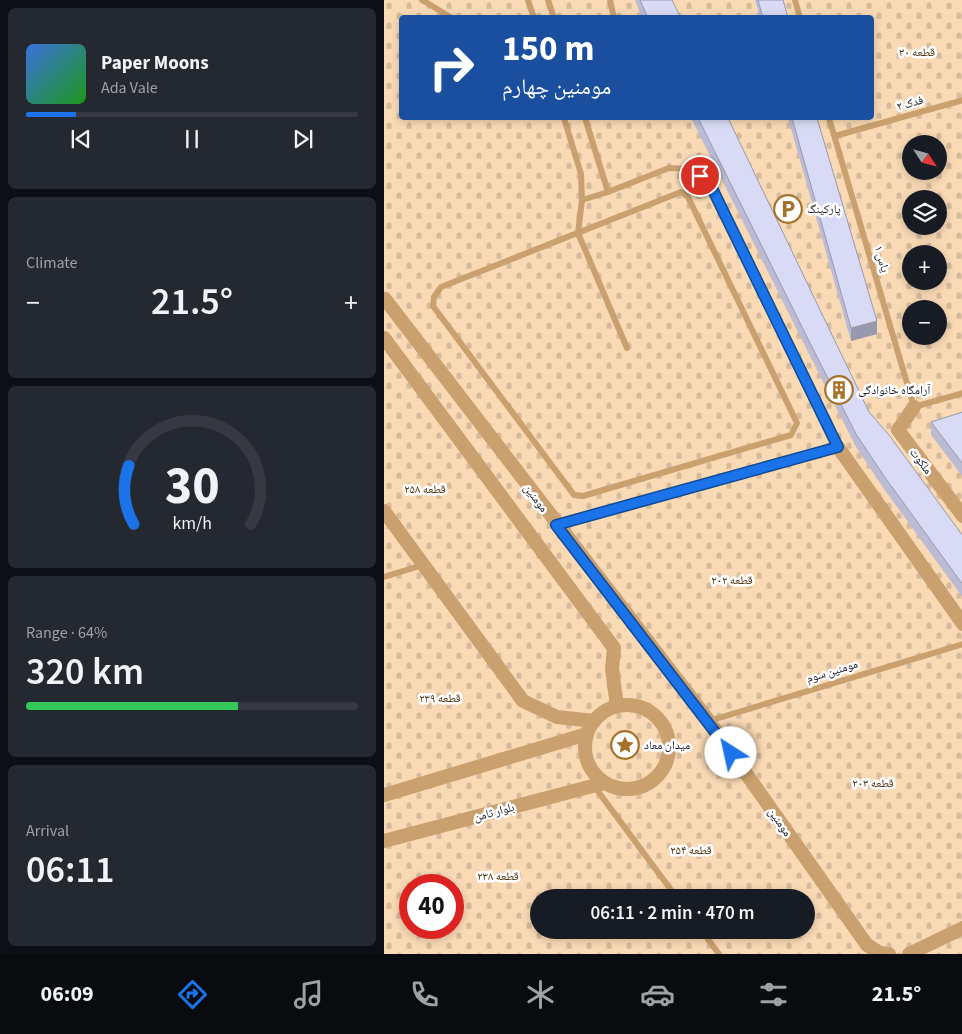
<!DOCTYPE html>
<html lang="en">
<head>
<meta charset="utf-8">
<style>
  body { margin:0; font-family:"Source Sans 3","Noto Naskh Arabic",sans-serif; background:#242831; color:#f1f3f6; height:100vh; display:flex; flex-direction:column; font-size:19px; white-space:nowrap }
  * { box-sizing:border-box; margin:0 }
  p { font-size:16px; color:#9ea1a6 }
  .icon { flex:none; width:28px; height:28px; fill:none; stroke:currentColor; stroke-width:2; stroke-linecap:round; stroke-linejoin:round }
  .map { position:relative; flex:1; overflow:hidden }
  .drawer { display:flex; flex-direction:column; gap:8px; padding:8px; background:#0d0f14; width:384px }
  .drawer>* { flex:none }
  .guide { position:absolute; left:15px; top:15px; width:475px; height:105px; border-radius:5px; box-shadow:0 2px 8px #0003; background:#1a4fa0; color:#fff; overflow:hidden }
  .needle { width:32px; rotate:126deg }
  .buttons { position:absolute; left:518px; top:135px; display:grid; gap:10px }
  .buttons a { display:grid; place-items:center; width:45px; height:45px; border-radius:50%; background:#171b24; box-shadow:0 2px 8px #0003; font-size:25px }
  .speed { position:absolute; left:15px; top:874px; display:flex; gap:10px; font-size:25px; font-weight:700; text-align:center }
  .speed>* { display:grid; place-content:center; width:65px; height:65px; border-radius:50%; background:#171b24; box-shadow:0 2px 8px #0003; line-height:1 }
  .speed .limit { border:8px solid #d22; background:#fff; color:#111 }
  .pin { position:absolute; display:grid; place-items:center; width:42px; height:42px; color:#fff; margin:-21px; border:2px solid #fff; border-radius:50%; box-shadow:0 1px 5px #0007 }
  .me { position:absolute; width:55px; margin:-28px; rotate:325deg; stroke-linejoin:round; filter:drop-shadow(0 0 4px #0008) }
  .turn { display:flex; align-items:center; gap:18px; height:105px; padding:0 20px; font-size:22px }
  .turn .icon { width:65px; height:65px; stroke-width:2.5 }
  .turn b { display:block; font-size:35px; line-height:42px }
  .big { font-size:38px; font-weight:600; line-height:1.1 }
  .drawer .tile { flex:1; display:flex; flex-direction:column; justify-content:center; gap:8px; min-width:0; padding:0 18px; border-radius:8px; background:#242831 }
  .drawer .dial { align-items:center; gap:0 }
  .dial svg { height:130px; overflow:visible; fill:none; stroke:#363941; stroke-width:7; stroke-linecap:round; text-anchor:middle }
  .dial text { fill:#f1f3f6; stroke:none }
  .song { display:flex; align-items:center; gap:15px }
  .cover { width:60px; height:60px; border-radius:8px; background:linear-gradient(135deg,hsl(220 70% 55%),hsl(120 70% 35%)) }
  .played { height:5px; border-radius:2px; background:linear-gradient(90deg,#1a73e8 15%,#363941 15%) }
  .keys { display:flex; justify-content:space-around; direction:ltr }
  .heat { display:flex; justify-content:space-between; align-items:center; font-size:28px; direction:ltr }
  .charge { height:8px; border-radius:4px; background:linear-gradient(90deg,#34c759 64%,#363941 0) }
  .trip { position:absolute; left:146px; top:889px; width:285px; height:50px; border-radius:25px; background:#171b24; box-shadow:0 2px 8px #0003; font-weight:600; line-height:50px; text-align:center }
  .tab-bar { display:flex; height:80px; justify-content:space-around; align-items:center; background:#090b0e; color:#9ea1a6 }
  .tab-bar .icon { width:35px; height:35px }
  .tab-bar .active { color:#1a73e8 }
  .tab-bar b { font-size:22px; color:#f1f3f6 }
  main { display:flex; flex:1; min-height:0 }
  .map>svg:first-child { display:block }
  .cemetery { fill:url(#cemetery-stones); fill-rule:evenodd }
  .lines { fill:none; stroke-linecap:round; stroke-linejoin:round }
  .service { stroke:#c9a06e; stroke-width:6 }
  .tertiary { stroke:#c9a06e; stroke-width:14 }
  .wall { fill:#bbbcd4 }
  .shaded-wall { fill:#9899ac }
  .building { fill:#d9dbf6; stroke:#9899ac }
  .route-casing { stroke:#114b97; stroke-width:12 }
  .route { stroke:#1a73e8; stroke-width:9 }
  .labels { text-anchor:middle; stroke-width:5; stroke-linejoin:round; paint-order:stroke }
  .park-label { font-size:12px; fill:#4a300d; stroke:#fff }
  .street-label { font-size:12px; fill:#1a1b24; stroke:#fff }
  .poi-label { font-size:12px; fill:#1a1b24; stroke:#fff; text-anchor:start }
</style>
</head>
<body>
<main>
<section class="drawer">
<div class="tile">
<div class="song"><i class="cover"></i><div><b>Paper Moons</b><p>Ada Vale</p></div></div>
<div class="played"></div>
<div class="keys"><svg class="icon" aria-label="previous" viewBox="0 0 24 24"><path d="M18 5L8 12l10 7zM5 5v14"/></svg><svg class="icon" aria-label="pause" viewBox="0 0 24 24"><path d="M8 5v14M16 5v14"/></svg><svg class="icon" aria-label="next" viewBox="0 0 24 24"><path d="M6 5l10 7-10 7zM19 5v14"/></svg></div>
</div>
<div class="tile"><p>Climate</p>
<div class="heat"><a>−</a><b class="big">21.5°</b><a>+</a></div>
</div>
<div class="tile dial"><svg viewBox="0 0 100 80">
<path d="M14 69A42 42 0 1 1 86 69"/>
<path d="M14 69A42 42 0 0 1 11 33" stroke="#1a73e8"/>
<text x="50" y="56" font-size="32" font-weight="700">30</text>
<text x="50" y="72" font-size="11">km/h</text>
</svg></div>
<div class="tile"><p>Range · 64%</p><b class="big">320 km</b><div class="charge"></div></div>
<div class="tile"><p>Arrival</p><b class="big">06:11</b></div>
</section>
<div class="map">
<svg width="579" height="954" viewBox="0 0 579 954">
  <defs>
    <pattern id="cemetery-stones" width="16" height="16" patternUnits="userSpaceOnUse" patternTransform="scale(1.25)"><rect width="16" height="16" fill="#fadab5"/><path d="M2 7V4a2 2 0 0 1 4 0v3zM10 15v-3a2 2 0 0 1 4 0v3z" fill="#d6ba9c"/></pattern>
  </defs>
  <rect width="100%" height="100%" fill="#f8f9fe"/>
  <!-- cemetery -->
  <path class="cemetery" d="M 0,0 L 578,0 L 578,954 L 0,954 ZM 18,18 L 488,18 L 488,118 L 18,118 ZM 526,144 L 554,144 L 554,171 L 526,171 ZM 526,199 L 554,199 L 554,226 L 526,226 ZM 526,254 L 554,254 L 554,281 L 526,281 ZM 526,309 L 554,309 L 554,336 L 526,336 ZM 26,885 L 69,885 L 69,928 L 26,928 ZM 155,898 L 422,898 L 422,930 L 155,930 Z"/>
  <g class="lines">
    <!-- service -->
    <g class="service">
      <path d="M 38,0 L 68,18"/>
      <path d="M 144,0 L 150,18"/>
      <path d="M 164,0 L 170,18"/>
      <path d="M 226,0 L 230,18"/>
      <path d="M 411,0 L 416,18"/>
      <path d="M 180,118 L 197,174 L 198,200 L 194,233 L 243,348"/>
      <path d="M 201,118 L 224,192"/>
      <path d="M 445,118 L 530,407 L 579,393"/>
      <path d="M 451,136 L 579,100"/>
      <path d="M 297,192 L 304,197 L 413,423 L 407,435 L 199,496 L 190,495 L 49,306 L 50,297 L 57,287 Z"/>
      <path d="M 174,524 L 454,447 L 326,183 L 306,169 L 285,168 L 224,192 L 198,200"/>
      <path d="M 0,577 L 39,565"/>
      <path d="M 325,721 L 579,644"/>
      <path d="M 210,786 L 293,898"/>
      <path d="M 317,930 L 335,954"/>
    </g>
    <!-- tertiary -->
    <g class="tertiary">
      <path d="M 1,299 L 325,721 L 483,945 L 496,953 L 505,954"/>
      <path d="M 0,338 L 230,648 L 228,669 L 233,706"/>
      <path d="M 530,407 L 514,430 L 579,516"/>
      <path d="M 454,447 L 579,624"/>
      <path d="M 0,511 L 139,701 L 173,717 L 210,721"/>
      <circle cx="243" cy="747" r="42"/>
      <path d="M 0,795 L 203,734"/>
      <path d="M 0,841 L 220,783"/>
      <path d="M 525,954 L 579,928"/>
    </g>
  </g>
  <!-- wall -->
  <g class="wall">
    <path d="M 251,0 L 288,0 L 297,18 L 258,18 Z"/>
    <path d="M 371,0 L 399,0 L 404,18 L 376,18 Z"/>
    <path d="M 307,118 L 344,118 L 485,412 L 579,536 L 579,598 L 500,489 L 472,447 L 425,354 Z"/>
    <path d="M 404,118 L 433,118 L 493,334 L 467,341 Z"/>
    <path d="M 579,412 L 579,477 L 547,435 L 547,422 Z"/>
  </g>
  <!-- shaded-wall -->
  <path class="shaded-wall" d="M 493,321 L 493,334 L 467,341 L 467,328 Z"/>
  <!-- building -->
  <g class="building">
    <path d="M 256,0 L 288,0 L 297,18 L 264,18 Z"/>
    <path d="M 374,0 L 399,0 L 404,18 L 379,18 Z"/>
    <path d="M 314,118 L 344,118 L 485,412 L 505,435 L 579,536 L 579,585 L 500,476 L 472,434 L 425,341 Z"/>
    <path d="M 408,118 L 433,118 L 493,321 L 467,328 Z"/>
    <path d="M 579,412 L 579,464 L 547,422 Z"/>
  </g>
  <g class="lines">
    <defs>
      <path id="route" d="M 316,176 L 326,184 L 454,447 L 172,525 L 347,753"/>
    </defs>
    <!-- route casing -->
    <use href="#route" class="route-casing"/>
    <!-- route -->
    <use href="#route" class="route"/>
  </g>
  <!-- icons -->
  <defs>
    <symbol id="parking-ring" viewBox="-11 -11 22 22"><circle r="9.5" fill="#fff" stroke="#a6722a" stroke-width="1.5"/><path d="M-3.5-5.5H1a3.5 3.5 0 0 1 0 7H-1V5.5H-3.5ZM-1-3.4V-.6H.8a1.4 1.4 0 0 0 0-2.8Z" fill="#a6722a"/></symbol>
    <symbol id="building-ring" viewBox="-11 -11 22 22"><circle r="9.5" fill="#fff" stroke="#a6722a" stroke-width="1.5"/><path d="M-4-6H4V6H1V3H-1V6H-4ZM-2.5-4.3h1.7v1.8h-1.7ZM.8-4.3h1.7v1.8H.8ZM-2.5-1h1.7V.8h-1.7ZM.8-1h1.7V.8H.8Z" fill="#a6722a"/></symbol>
    <symbol id="sight-ring" viewBox="-11 -11 22 22"><circle r="9.5" fill="#fff" stroke="#a6722a" stroke-width="1.5"/><path d="M0-6L1.8-2.2L6-1.7L2.9 1.2L3.7 5.4L0 3.3L-3.7 5.4L-2.9 1.2L-6-1.7L-1.8-2.2Z" fill="#a6722a"/></symbol>
  </defs>
  <g fill-rule="evenodd">
    <use href="#parking-ring" x="388" y="193" width="32" height="32"/>
    <use href="#building-ring" x="439" y="374" width="32" height="32"/>
    <use href="#sight-ring" x="225" y="729" width="32" height="32"/>
  </g>
  <g class="labels">
    <!-- park labels -->
    <g class="park-label">
      <text x="533" y="56">قطعه ۳۰</text>
      <text x="41" y="493">قطعه ۲۵۸</text>
      <text x="348" y="584">قطعه ۲۰۲</text>
      <text x="56" y="702">قطعه ۲۳۹</text>
      <text x="489" y="787">قطعه ۲۰۳</text>
      <text x="307" y="854">قطعه ۲۵۴</text>
      <text x="114" y="880">قطعه ۲۳۸</text>
    </g>
    <!-- street labels -->
    <g class="street-label">
      <text transform="translate(526 103) rotate(-16)" y="4">فدک ۲</text>
      <text transform="translate(498 259) rotate(74)" y="4">یاس ۱</text>
      <text transform="translate(537 461) rotate(53)" y="4">ملکوت</text>
      <text transform="translate(152 498) rotate(53)" y="4">مومنین</text>
      <text transform="translate(448 671) rotate(-17)" y="4">مومنین سوم</text>
      <text transform="translate(110 812) rotate(-15)" y="4">بلوار ثامن</text>
      <text transform="translate(396 822) rotate(55)" y="4">مومنین</text>
    </g>
    <!-- poi labels -->
    <g class="poi-label">
      <text x="423" y="213">پارکینگ</text>
      <text x="474" y="394">آرامگاه خانوادگی</text>
      <text x="260" y="749">میدان معاد</text>
    </g>
  </g>
</svg>
<div class="buttons">
<a><svg class="needle" viewBox="-14 -14 28 28"><path d="M0-13l5 13h-10z" fill="#e53935"/><path d="M0 13l5-13h-10z" fill="#9ea1a6"/></svg></a>
<a><svg class="icon" aria-label="layers" viewBox="0 0 24 24"><path d="M12 4l9 5-9 5-9-5zM3 14l9 5 9-5"/></svg></a>
<a>+</a>
<a>−</a>
</div>
<div class="speed"><div class="limit">40</div></div>
<div class="pin" style="left:316px;top:176px;background:#d93025"><svg class="icon" aria-label="arrive" viewBox="0 0 24 24"><path d="M6 21V4h12l-3 4 3 4H6"/></svg></div>
<svg class="me" style="left:347px;top:753px" viewBox="-20 -20 40 40"><circle r="19" fill="#fff"/><path d="M0-13L10 11 0 6-10 11z" fill="#1a73e8"/></svg>
<div class="trip">06:11 · 2 min · 470 m</div>
<div class="guide">
<div class="turn"><svg class="icon" aria-label="right" viewBox="0 0 24 24"><path d="M7 20v-9h11M14 6l5 5-5 5"/></svg><div><b>150 m</b>مومنین چهارم</div></div>
</div>
</div>
</main>
<nav class="tab-bar">
<b>06:09</b>
<svg class="icon active" aria-label="directions" viewBox="0 0 24 24"><path d="M12 3l9 9-9 9-9-9zM9 14v-3h6M13 9l2 2-2 2"/></svg>
<svg class="icon" aria-label="music" viewBox="0 0 24 24"><path d="M9 18V5l10-2v13"/><circle cx="6" cy="18" r="3"/><circle cx="16" cy="16" r="3"/></svg>
<svg class="icon" aria-label="phone" viewBox="0 0 24 24"><path d="M5 4h4l2 5-3 2q2 4 5 5l2-3 5 2v4C11 20 4 13 5 4z"/></svg>
<svg class="icon" aria-label="climate" viewBox="0 0 24 24"><path d="M12 3v18M4 7l16 10M4 17L20 7"/></svg>
<svg class="icon" aria-label="car" viewBox="0 0 24 24"><path d="M5 17H2v-5l4-1 3-4h7l3 4 3 1v5h-3M9 17h6M6 11h13"/><circle cx="7" cy="17" r="2"/><circle cx="17" cy="17" r="2"/></svg>
<svg class="icon" aria-label="filters" viewBox="0 0 24 24"><path d="M4 7h16M4 17h16"/><circle cx="9" cy="7" r="2"/><circle cx="15" cy="17" r="2"/></svg>
<b>21.5°</b>
</nav>
</body>
</html>
